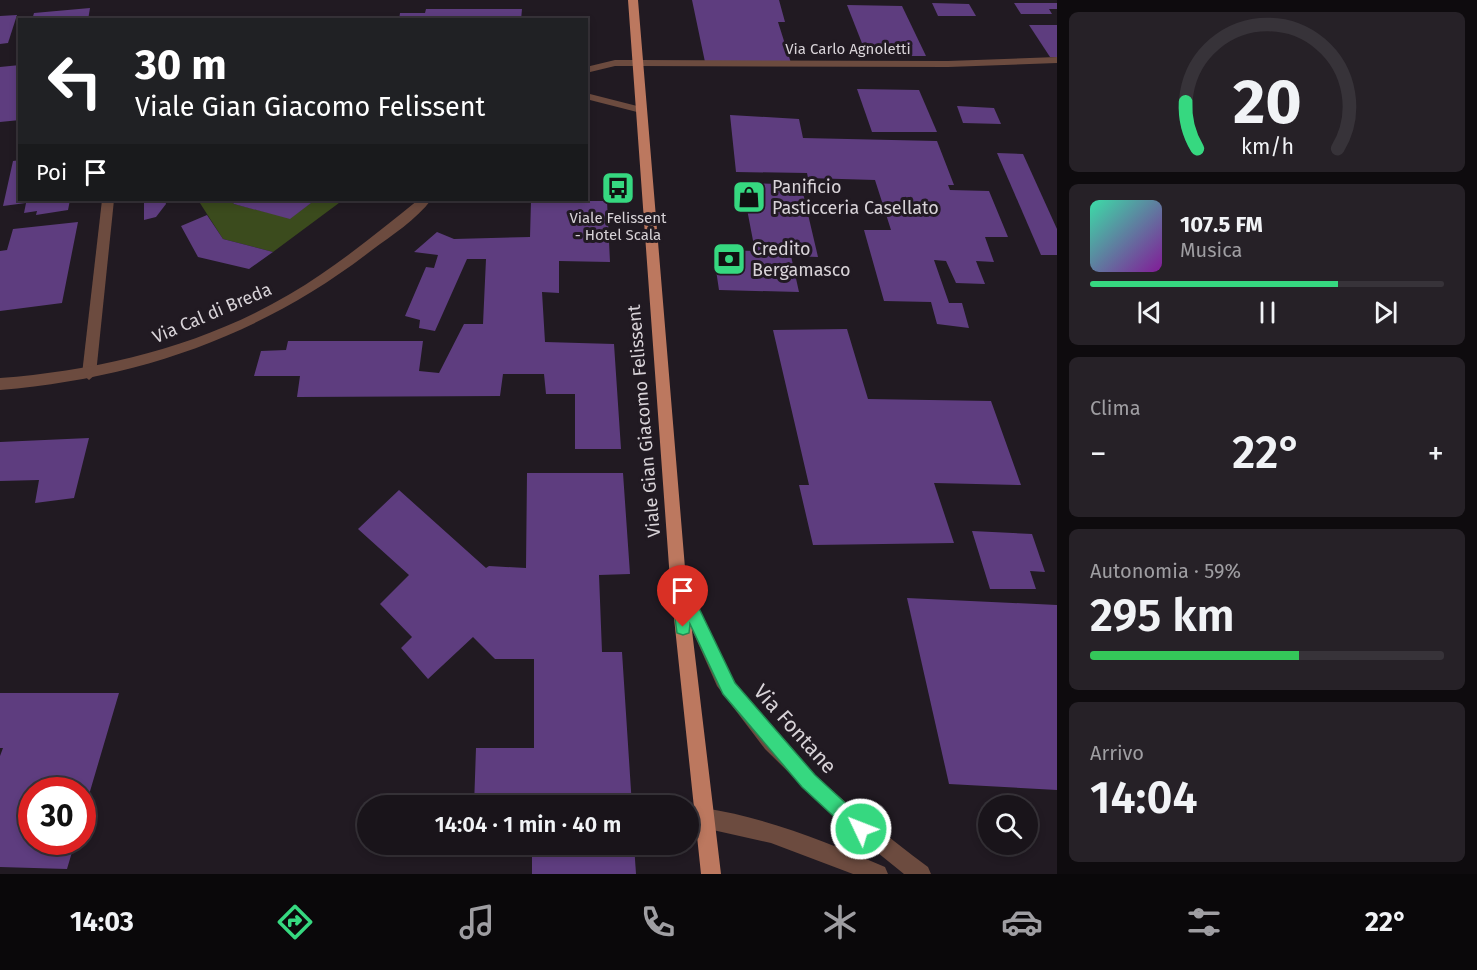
<!DOCTYPE html>
<html lang="it">
<head>
<meta charset="utf-8">
<style>
  body { margin:0; font-family:"Fira Sans",sans-serif; background:#262127; color:#f1f3f6; height:100vh; display:flex; flex-direction:column; font-size:22px; white-space:nowrap }
  * { box-sizing:border-box; margin:0 }
  p { font-size:20px; color:#9f9ea2 }
  .icon { flex:none; width:33px; height:33px; fill:none; stroke:currentColor; stroke-width:2; stroke-linecap:round; stroke-linejoin:round }
  .map { position:relative; flex:1; overflow:hidden }
  .side { display:flex; flex-direction:column; gap:12px; padding:12px; background:#0e0b0e; width:420px }
  .side>* { flex:none }
  .top-card { position:absolute; left:18px; top:18px; width:570px; height:183px; border-radius:0px; box-shadow:0 3px 9px #0003,0 0 0 2px #373339; background:#202124; color:#fff; overflow:hidden }
  .buttons { position:absolute; left:978px; top:795px; display:grid; gap:12px }
  .buttons a { display:grid; place-items:center; width:60px; height:60px; border-radius:50%; background:#19141a; box-shadow:0 3px 9px #0003,0 0 0 2px #373339; font-size:30px }
  .speed { position:absolute; left:18px; top:777px; display:flex; gap:12px; font-size:30px; font-weight:700; text-align:center }
  .speed>* { display:grid; place-content:center; width:78px; height:78px; border-radius:50%; background:#19141a; box-shadow:0 3px 9px #0003,0 0 0 2px #373339; line-height:1 }
  .speed .limit { border:9px solid #d22; background:#fff; color:#111 }
  .pin { position:absolute; display:grid; place-items:center; width:51px; height:51px; color:#fff; margin:-62px -26px; border-radius:50% 50% 50% 0; rotate:-45deg; box-shadow:0 0 6px #0007 }
  .pin .icon { rotate:45deg }
  .me { position:absolute; width:66px; margin:-33px; rotate:313deg; stroke-linejoin:round; filter:drop-shadow(0 0 4px #0008) }
  .turn { display:flex; align-items:center; gap:21px; height:126px; padding:0 18px; font-size:27px }
  .turn .icon { width:78px; height:78px; stroke-width:2.5 }
  .turn b { display:block; font-size:42px; line-height:51px }
  .then { display:flex; align-items:center; height:57px; padding:0 18px; background:#0003; gap:12px; font-size:22px }
  .big { font-size:45px; font-weight:600; line-height:1.1 }
  .side .tile { flex:1; display:flex; flex-direction:column; justify-content:center; gap:9px; min-width:0; padding:0 21px; border-radius:9px; background:#262127 }
  .side .dial { align-items:center; gap:0 }
  .dial svg { height:156px; overflow:visible; fill:none; stroke:#373339; stroke-width:7; stroke-linecap:round; text-anchor:middle }
  .dial text { fill:#f1f3f6; stroke:none }
  .song { display:flex; align-items:center; gap:18px }
  .cover { width:72px; height:72px; border-radius:9px; background:linear-gradient(135deg,hsl(160 70% 55%),hsl(290 70% 35%)) }
  .played { height:6px; border-radius:3px; background:linear-gradient(90deg,#36d880 70%,#373339 70%) }
  .keys { display:flex; justify-content:space-around; direction:ltr }
  .heat { display:flex; justify-content:space-between; align-items:center; font-size:33px; direction:ltr }
  .charge { height:9px; border-radius:4px; background:linear-gradient(90deg,#34c759 59%,#373339 0) }
  .trip { position:absolute; left:357px; top:795px; width:342px; height:60px; border-radius:30px; background:#19141a; box-shadow:0 3px 9px #0003,0 0 0 2px #373339; font-weight:600; line-height:60px; text-align:center }
  .menu { display:flex; height:96px; justify-content:space-around; align-items:center; background:#0a080a; color:#9f9ea2 }
  .menu .icon { width:42px; height:42px }
  .menu .selected { color:#36d880 }
  .menu b { font-size:27px; color:#f1f3f6 }
  main { display:flex; flex:1; min-height:0 }
  .map>svg:first-child { display:block }
  .green { fill:#3b4b1d }
  .building { fill:#5e3d7f }
  .lines { fill:none; stroke-linecap:round; stroke-linejoin:round }
  .minor { fill:#6c4b3f; fill-rule:evenodd }
  .tertiary { fill:#6c4b3f; fill-rule:evenodd }
  .primary { fill:#bc785f; fill-rule:evenodd }
  .route { fill:#36d880; stroke:#238c53; stroke-width:1.5 }
  .labels { text-anchor:middle; stroke-width:6; stroke-linejoin:round; paint-order:stroke }
  .far-street-label { font-size:15px; fill:#d8d3d8; stroke:#211a22 }
  .far-poi-label { font-size:15px; fill:#d8d3d8; stroke:#211a22 }
  .poi-label { font-size:18px; fill:#d8d3d8; stroke:#211a22; text-anchor:start }
  .street-label { font-size:18px; fill:#d8d3d8; stroke:#211a22 }
  .near-street-label { font-size:21px; fill:#d8d3d8; stroke:#211a22 }
</style>
</head>
<body>
<main>
<div class="map">
<svg width="1057" height="874" viewBox="0 0 1057 874">
  <rect width="100%" height="100%" fill="#211a22"/>
  <!-- green -->
  <path class="green" d="M 198,200 L 230,200 L 234,204 L 290,218 L 315,200 L 343,200 L 273,252 L 223,239 Z"/>
  <!-- building -->
  <g class="building">
    <path d="M 692,0 L 779,0 L 785,22 L 778,22 L 791,63 L 705,62 Z"/>
    <path d="M 932,3 L 969,4 L 976,16 L 938,16 Z"/>
    <path d="M 1014,3 L 1057,3 L 1057,9 L 1049,9 L 1052,14 L 1021,14 Z"/>
    <path d="M 847,5 L 902,6 L 926,56 L 867,56 Z"/>
    <path d="M 90,8 L 88,20 L 32,20 L 34,13 Z"/>
    <path d="M 426,9 L 522,9 L 521,20 L 399,20 L 400,13 L 425,13 Z"/>
    <path d="M 17,15 L 8,43 L 0,44 L 0,16 Z"/>
    <path d="M 1029,25 L 1057,25 L 1057,57 L 1050,57 Z"/>
    <path d="M 20,65 L 20,120 L 0,122 L 0,67 Z"/>
    <path d="M 857,89 L 919,90 L 937,132 L 872,132 Z"/>
    <path d="M 957,106 L 994,108 L 1001,124 L 963,123 Z"/>
    <path d="M 730,115 L 799,119 L 803,138 L 937,141 L 954,185 L 948,185 L 950,190 L 989,191 L 1008,237 L 985,237 L 994,262 L 976,261 L 985,284 L 956,283 L 946,261 L 934,260 L 949,303 L 962,303 L 969,328 L 937,324 L 931,302 L 884,301 L 864,230 L 891,230 L 875,180 L 808,178 L 807,173 L 736,172 Z"/>
    <path d="M 997,153 L 1023,154 L 1057,229 L 1057,255 L 1041,255 Z"/>
    <path d="M 20,160 L 20,200 L 70,200 L 68,210 L 36,215 L 37,211 L 24,213 L 26,203 L 3,206 L 13,161 Z"/>
    <path d="M 742,183 L 778,184 L 780,193 L 803,193 L 818,257 L 791,256 L 799,292 L 719,290 L 713,250 L 755,251 Z"/>
    <path d="M 151,200 L 165,200 L 166,204 L 156,217 L 144,220 L 144,201 Z"/>
    <path d="M 230,200 L 315,200 L 290,219 L 234,204 Z"/>
    <path d="M 531,201 L 607,201 L 610,262 L 559,261 L 559,293 L 542,292 L 545,342 L 614,344 L 621,449 L 575,449 L 575,394 L 546,394 L 544,374 L 503,374 L 500,396 L 297,397 L 300,376 L 254,376 L 261,351 L 286,350 L 288,341 L 423,341 L 419,371 L 439,373 L 464,324 L 483,324 L 486,259 L 467,259 L 435,331 L 419,328 L 420,320 L 405,316 L 426,267 L 434,268 L 438,255 L 414,252 L 437,232 L 454,239 L 530,237 Z"/>
    <path d="M 207,215 L 223,239 L 273,252 L 249,269 L 198,257 L 181,226 Z"/>
    <path d="M 78,222 L 62,303 L 0,311 L 0,251 L 7,250 L 13,229 Z"/>
    <path d="M 847,329 L 868,399 L 991,401 L 1021,485 L 934,483 L 954,543 L 813,545 L 799,485 L 809,485 L 773,330 Z"/>
    <path d="M 89,438 L 74,498 L 35,503 L 39,480 L 0,481 L 0,442 Z"/>
    <path d="M 527,473 L 623,473 L 630,574 L 599,575 L 602,652 L 622,652 L 632,806 L 474,806 L 476,748 L 534,748 L 534,659 L 495,659 L 473,637 L 428,679 L 401,648 L 412,637 L 380,604 L 409,575 L 358,529 L 399,490 L 486,568 L 489,566 L 526,568 Z"/>
    <path d="M 972,531 L 1032,534 L 1045,572 L 1030,571 L 1036,589 L 990,589 Z"/>
    <path d="M 907,598 L 1057,605 L 1057,790 L 949,784 Z"/>
    <path d="M 0,693 L 119,693 L 83,815 L 82,790 L 32,790 L 32,842 L 75,842 L 67,869 L 0,867 L 0,756 L 3,748 L 0,748 Z"/>
    <path d="M 532,844 L 634,844 L 636,874 L 532,874 Z"/>
  </g>
  <g class="lines">
    <!-- minor -->
    <g class="minor">
      <path d="M 1057,57 L 1057,63 L 948,67 L 638,66 L 633,63 L 638,60 L 948,61 Z"/>
      <path d="M 102,200 L 114,200 L 96,374 L 89,380 L 82,374 Z"/>
      <path d="M 681,579 L 687,581 C 701,612 713,644 729,673 C 773,748 859,815 928,867 L 931,874 L 904,874 L 836,819 L 765,749 L 717,686 L 673,587 L 675,581 Z"/>
      <path d="M 704,808 C 768,818 826,842 885,867 L 888,874 L 853,874 L 771,843 L 704,828 L 697,825 L 694,818 L 697,811 Z"/>
    </g>
    <!-- tertiary -->
    <g class="tertiary">
      <path d="M 615,60 L 638,60 L 643,63 L 638,66 L 615,66 L 586,73 L 586,67 Z"/>
      <path d="M 586,93 L 645,108 L 646,110 L 641,113 L 586,99 Z"/>
      <path d="M 418,200 L 431,200 C 417,219 391,236 372,250 C 261,336 139,378 0,390 L 0,378 C 101,370 202,346 290,294 C 336,267 377,233 418,200 Z"/>
    </g>
    <!-- primary -->
    <path class="primary" d="M 628,0 L 638,0 L 686,580 L 721,874 L 701,874 L 670,580 Z"/>
  </g>
  <!-- route -->
  <path class="route" d="M 678,573 L 683,575 L 735,683 L 815,775 L 867,823 L 870,829 L 867,835 L 861,838 L 854,835 L 802,787 L 723,694 L 690,624 L 689,633 L 683,635 L 677,633 L 670,580 L 672,575 Z"/>
  <!-- icons -->
  <defs>
    <symbol id="bus-square" viewBox="-11 -11 22 22"><rect x="-9" y="-9" width="18" height="18" rx="4" fill="#36d880" stroke="#211a22"/><path d="M-5-6H5V4H4V6H2V4H-2V6H-4V4H-5ZM-3.5-4V0h7V-4ZM-3.5 1.2v1.5H-2V1.2ZM2 1.2v1.5H3.5V1.2Z" fill="#111"/></symbol>
    <symbol id="shop-square" viewBox="-11 -11 22 22"><rect x="-9" y="-9" width="18" height="18" rx="4" fill="#36d880" stroke="#211a22"/><path d="M-5-2.5h2.3a2.7 3.5 0 0 1 5.4 0H5L5.5 6h-11ZM-1.5-2.5h3a1.5 2.3 0 0 0-3 0Z" fill="#111"/></symbol>
    <symbol id="bank-square" viewBox="-11 -11 22 22"><rect x="-9" y="-9" width="18" height="18" rx="4" fill="#36d880" stroke="#211a22"/><path d="M-6-4H6V4H-6ZM0-2.3a2.3 2.3 0 1 0 0 4.6a2.3 2.3 0 1 0 0-4.6Z" fill="#111"/></symbol>
  </defs>
  <g fill-rule="evenodd">
    <use href="#bus-square" x="599" y="169" width="38" height="38"/>
    <use href="#shop-square" x="730" y="178" width="38" height="38"/>
    <use href="#bank-square" x="710" y="240" width="38" height="38"/>
  </g>
  <g class="labels">
    <!-- far-street labels -->
    <g class="far-street-label">
      <text x="848" y="54">Via Carlo Agnoletti</text>
    </g>
    <!-- far-poi labels -->
    <g class="far-poi-label">
      <text x="618" y="223">Viale Felissent<tspan x="618" dy="17">- Hotel Scala</tspan></text>
    </g>
    <!-- poi labels -->
    <g class="poi-label">
      <text x="772" y="193">Panificio<tspan x="772" dy="21">Pasticceria Casellato</tspan></text>
      <text x="752" y="255">Credito<tspan x="752" dy="21">Bergamasco</tspan></text>
    </g>
    <!-- street labels -->
    <g class="street-label">
      <text transform="translate(212 313) rotate(-23)" y="6">Via Cal di Breda</text>
      <text transform="translate(644 421) rotate(-95)" y="6">Viale Gian Giacomo Felissent</text>
    </g>
    <!-- near-street labels -->
    <g class="near-street-label">
      <text transform="translate(795 729) rotate(48)" y="7">Via Fontane</text>
    </g>
  </g>
</svg>
<div class="buttons">
<a><svg class="icon" aria-label="search" viewBox="0 0 24 24"><circle cx="10" cy="10" r="6"/><path d="M15 15l6 6"/></svg></a>
</div>
<div class="speed"><div class="limit">30</div></div>
<div class="pin" style="left:683px;top:627px;background:#d93025"><svg class="icon" aria-label="arrive" viewBox="0 0 24 24"><path d="M6 21V4h12l-3 4 3 4H6"/></svg></div>
<svg class="me" style="left:861px;top:829px" viewBox="-20 -20 40 40"><circle r="17" fill="#36d880" stroke="#fff" stroke-width="3"/><path d="M0-11L8 9 0 5-8 9z" fill="#fff"/></svg>
<div class="trip">14:04 · 1 min · 40 m</div>
<div class="top-card">
<div class="turn"><svg class="icon" aria-label="left" viewBox="0 0 24 24"><path d="M17 20v-9H6M10 6l-5 5 5 5"/></svg><div><b>30 m</b>Viale Gian Giacomo Felissent</div></div>
<div class="then">Poi<svg class="icon" aria-label="arrive" viewBox="0 0 24 24"><path d="M6 21V4h12l-3 4 3 4H6"/></svg></div>
</div>
</div>
<section class="side">
<div class="tile dial"><svg viewBox="0 0 100 80">
<path d="M14 69A42 42 0 1 1 86 69"/>
<path d="M14 69A42 42 0 0 1 8 45" stroke="#36d880"/>
<text x="50" y="56" font-size="32" font-weight="700">20</text>
<text x="50" y="72" font-size="11">km/h</text>
</svg></div>
<div class="tile">
<div class="song"><i class="cover"></i><div><b>107.5 FM</b><p>Musica</p></div></div>
<div class="played"></div>
<div class="keys"><svg class="icon" aria-label="previous" viewBox="0 0 24 24"><path d="M18 5L8 12l10 7zM5 5v14"/></svg><svg class="icon" aria-label="pause" viewBox="0 0 24 24"><path d="M8 5v14M16 5v14"/></svg><svg class="icon" aria-label="next" viewBox="0 0 24 24"><path d="M6 5l10 7-10 7zM19 5v14"/></svg></div>
</div>
<div class="tile"><p>Clima</p>
<div class="heat"><a>−</a><b class="big">22°</b><a>+</a></div>
</div>
<div class="tile"><p>Autonomia · 59%</p><b class="big">295 km</b><div class="charge"></div></div>
<div class="tile"><p>Arrivo</p><b class="big">14:04</b></div>
</section>
</main>
<nav class="menu">
<b>14:03</b>
<svg class="icon selected" aria-label="directions" viewBox="0 0 24 24"><path d="M12 3l9 9-9 9-9-9zM9 14v-3h6M13 9l2 2-2 2"/></svg>
<svg class="icon" aria-label="music" viewBox="0 0 24 24"><path d="M9 18V5l10-2v13"/><circle cx="6" cy="18" r="3"/><circle cx="16" cy="16" r="3"/></svg>
<svg class="icon" aria-label="phone" viewBox="0 0 24 24"><path d="M5 4h4l2 5-3 2q2 4 5 5l2-3 5 2v4C11 20 4 13 5 4z"/></svg>
<svg class="icon" aria-label="climate" viewBox="0 0 24 24"><path d="M12 3v18M4 7l16 10M4 17L20 7"/></svg>
<svg class="icon" aria-label="car" viewBox="0 0 24 24"><path d="M5 17H2v-5l4-1 3-4h7l3 4 3 1v5h-3M9 17h6M6 11h13"/><circle cx="7" cy="17" r="2"/><circle cx="17" cy="17" r="2"/></svg>
<svg class="icon" aria-label="filters" viewBox="0 0 24 24"><path d="M4 7h16M4 17h16"/><circle cx="9" cy="7" r="2"/><circle cx="15" cy="17" r="2"/></svg>
<b>22°</b>
</nav>
</body>
</html>
